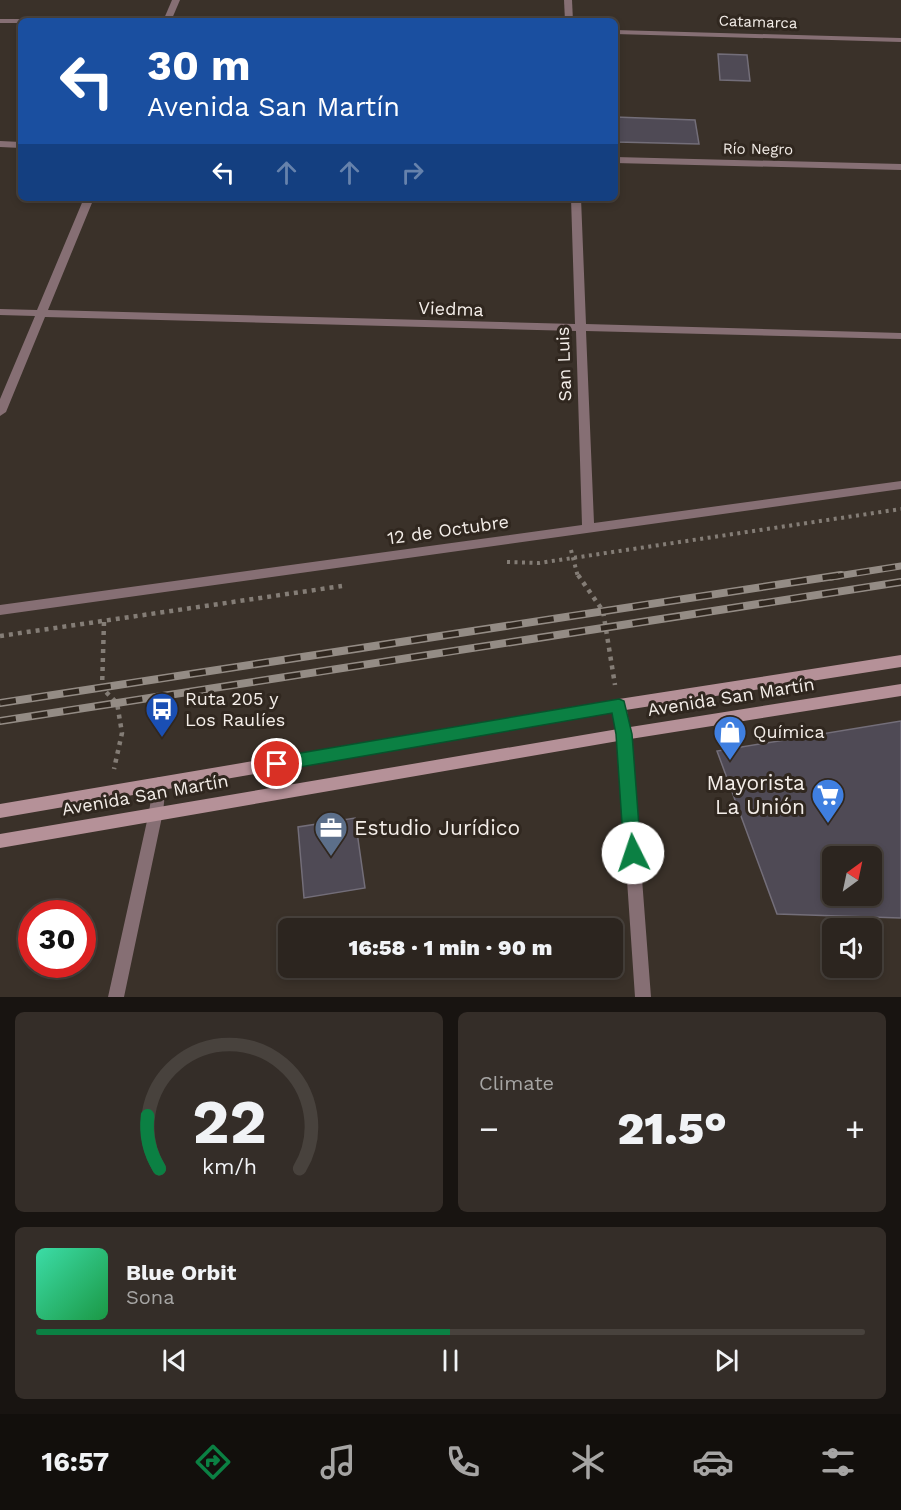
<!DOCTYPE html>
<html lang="en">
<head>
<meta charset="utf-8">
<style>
  body { margin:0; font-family:"Work Sans",sans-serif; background:#342d28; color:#f1f3f6; height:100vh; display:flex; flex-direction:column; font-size:22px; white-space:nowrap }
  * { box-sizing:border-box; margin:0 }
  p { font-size:20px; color:#a6a5a4 }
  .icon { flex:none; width:33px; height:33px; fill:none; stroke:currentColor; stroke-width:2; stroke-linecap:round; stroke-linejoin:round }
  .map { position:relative; height:997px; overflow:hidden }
  .details { display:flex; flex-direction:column; gap:15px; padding:15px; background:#181411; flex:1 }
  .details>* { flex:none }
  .top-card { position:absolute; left:18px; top:18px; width:600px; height:183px; border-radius:9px; box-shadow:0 3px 9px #0003,0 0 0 2px #48423d; background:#1a4fa0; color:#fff; overflow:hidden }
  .needle { width:39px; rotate:33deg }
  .fabs { position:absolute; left:822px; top:846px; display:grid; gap:12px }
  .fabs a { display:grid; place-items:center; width:60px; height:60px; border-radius:9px; background:#2c251f; box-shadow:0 3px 9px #0003,0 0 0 2px #48423d; font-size:30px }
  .speed { position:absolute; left:18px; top:900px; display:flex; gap:12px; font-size:30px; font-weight:700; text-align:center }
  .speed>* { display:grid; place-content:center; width:78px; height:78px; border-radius:50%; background:#2c251f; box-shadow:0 3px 9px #0003,0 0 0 2px #48423d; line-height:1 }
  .speed .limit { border:9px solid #d22; background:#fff; color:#111 }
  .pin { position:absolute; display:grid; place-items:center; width:51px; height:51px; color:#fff; margin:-26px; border:3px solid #fff; border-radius:50%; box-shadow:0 2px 6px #0007 }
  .me { position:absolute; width:66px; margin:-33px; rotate:356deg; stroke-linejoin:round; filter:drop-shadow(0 0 4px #0008) }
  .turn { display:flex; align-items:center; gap:21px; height:126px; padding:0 30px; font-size:27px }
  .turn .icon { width:78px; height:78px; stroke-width:2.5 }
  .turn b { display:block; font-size:42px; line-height:51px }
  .lanes { display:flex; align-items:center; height:57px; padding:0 30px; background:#0003; justify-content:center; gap:30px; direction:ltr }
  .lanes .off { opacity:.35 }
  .big { font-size:45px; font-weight:800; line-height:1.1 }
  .details .tile { flex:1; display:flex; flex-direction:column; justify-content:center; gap:9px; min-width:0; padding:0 21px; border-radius:9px; background:#342d28 }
  .details .dial { align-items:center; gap:0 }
  .dial svg { height:156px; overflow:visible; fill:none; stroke:#48423d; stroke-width:7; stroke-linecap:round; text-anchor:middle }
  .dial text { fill:#f1f3f6; stroke:none }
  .song { display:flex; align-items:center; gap:18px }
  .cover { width:72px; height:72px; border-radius:9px; background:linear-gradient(135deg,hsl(160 70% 55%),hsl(140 70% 35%)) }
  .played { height:6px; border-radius:3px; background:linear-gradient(90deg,#0b8043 50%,#48423d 50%) }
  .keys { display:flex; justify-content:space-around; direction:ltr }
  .heat { display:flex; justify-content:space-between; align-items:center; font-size:33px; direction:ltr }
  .details .tiles { flex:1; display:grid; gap:15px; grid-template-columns:1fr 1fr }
  .tile:last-child { grid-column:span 2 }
  .trip { position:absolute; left:278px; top:918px; width:345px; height:60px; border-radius:9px; background:#2c251f; box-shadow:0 3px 9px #0003,0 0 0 2px #48423d; font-weight:800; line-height:60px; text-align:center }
  .menu { display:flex; height:96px; justify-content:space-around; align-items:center; background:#120f0c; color:#a6a5a4 }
  .menu .icon { width:42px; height:42px }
  .menu .active { color:#0b8043 }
  .menu b { font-size:27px; color:#f1f3f6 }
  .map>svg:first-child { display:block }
  .building { fill:#4f4a55; stroke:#736e79; stroke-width:1.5; fill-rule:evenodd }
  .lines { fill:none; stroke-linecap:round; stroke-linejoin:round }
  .path-far1 { stroke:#847d76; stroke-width:4; stroke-dasharray:3 4.5; stroke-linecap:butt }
  .path { stroke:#847d76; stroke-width:4.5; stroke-dasharray:4 5; stroke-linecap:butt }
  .street { fill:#866f74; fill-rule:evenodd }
  .secondary { fill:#b59198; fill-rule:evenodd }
  .rail-far1-casing { stroke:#948c85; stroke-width:7 }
  .rail-casing { stroke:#948c85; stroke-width:8 }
  .rail-far1 { stroke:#30271f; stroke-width:4.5; stroke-dasharray:13; stroke-linecap:butt }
  .rail { stroke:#30271f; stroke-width:5; stroke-dasharray:16; stroke-linecap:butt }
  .route { fill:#0b8043; stroke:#07532c; stroke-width:1.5 }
  .labels { text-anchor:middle; stroke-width:6; stroke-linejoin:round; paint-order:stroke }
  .far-street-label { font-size:15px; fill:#f4eee9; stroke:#30271f }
  .street-label { font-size:18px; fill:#f4eee9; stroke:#30271f }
  .poi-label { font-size:18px; fill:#f4eee9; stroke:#30271f; text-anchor:start }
  .near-poi-label { font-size:21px; fill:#f4eee9; stroke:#30271f; text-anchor:end }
</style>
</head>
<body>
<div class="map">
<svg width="901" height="997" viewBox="0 0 901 997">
  <rect width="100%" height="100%" fill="#3a3129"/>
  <!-- building -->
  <g class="building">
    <path d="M 718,54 L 747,55 L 750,81 L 720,80 Z"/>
    <path d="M 615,117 L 695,120 L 699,144 L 617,142 Z"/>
    <path d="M 901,721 L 901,918 L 777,914 L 717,751 ZM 832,856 L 872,856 L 872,896 L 832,896 Z"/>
    <path d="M 355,818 L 365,888 L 304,898 L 298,827 Z"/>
  </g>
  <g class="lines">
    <!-- path-far1 -->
    <g class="path-far1">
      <path d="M 571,550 L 578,577"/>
      <path d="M 507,562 L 539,563 L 901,509"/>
    </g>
    <!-- path -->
    <g class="path">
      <path d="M 578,575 L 603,611 L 615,685"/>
      <path d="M 104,622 L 102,688 L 117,703 L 122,733 L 114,769"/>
      <path d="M 0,636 L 342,586"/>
    </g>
    <!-- street -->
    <g class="street">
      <path d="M 172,0 L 180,0 L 171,21 L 163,21 Z"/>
      <path d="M 564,0 L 572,0 L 573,21 L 565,21 Z"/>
      <path d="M 0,19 L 21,19 L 25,21 L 21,21 L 21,23 L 0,23 Z"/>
      <path d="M 615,30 L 901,38 L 901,42 L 615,34 Z"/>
      <path d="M 0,141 L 21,142 L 21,148 L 0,147 Z"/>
      <path d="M 615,157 L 901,164 L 901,170 L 615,163 Z"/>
      <path d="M 84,198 L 94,198 L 48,310 L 575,324 L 571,198 L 581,198 L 586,324 L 901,333 L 901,339 L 586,331 L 594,523 L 901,481 L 901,489 L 0,615 L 0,605 L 582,525 L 576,331 L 45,317 L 6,412 L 0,416 L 0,399 L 35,316 L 0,315 L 0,309 L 37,310 Z"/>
      <path d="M 619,699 L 624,701 L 626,705 L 631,734 L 651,997 L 635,997 L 617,734 L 612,705 L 614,701 Z"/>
      <path d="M 159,777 L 164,779 L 166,784 L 163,812 L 124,997 L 108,997 L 149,812 L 154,779 Z"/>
    </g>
    <!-- secondary -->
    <g class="secondary">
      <path d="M 901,655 L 901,667 L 619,711 L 0,818 L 0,804 L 619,699 Z"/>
      <path d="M 901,684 L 901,696 L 624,740 L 0,848 L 0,834 L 624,728 Z"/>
    </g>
    <defs>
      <path id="rail-far1" d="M 831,577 L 901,566"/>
      <g id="rail">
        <path d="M 0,703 L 841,575"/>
        <path d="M 0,721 L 901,582"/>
      </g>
    </defs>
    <!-- rail-far1 casing -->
    <use href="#rail-far1" class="rail-far1-casing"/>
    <!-- rail casing -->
    <use href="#rail" class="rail-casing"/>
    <!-- rail-far1 -->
    <use href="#rail-far1" class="rail-far1"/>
    <!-- rail -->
    <use href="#rail" class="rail"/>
  </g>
  <!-- route -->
  <path class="route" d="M 619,699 L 624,701 L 632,734 L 641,853 L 639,859 L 633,861 L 627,859 L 624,853 L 616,734 L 612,713 L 277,771 L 271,769 L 269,764 L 271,759 L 277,757 Z"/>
  <!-- icons -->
  <defs>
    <symbol id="bus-pin" viewBox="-11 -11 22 30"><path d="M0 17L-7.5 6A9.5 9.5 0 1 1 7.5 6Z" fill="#1a4fb4" stroke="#30271f"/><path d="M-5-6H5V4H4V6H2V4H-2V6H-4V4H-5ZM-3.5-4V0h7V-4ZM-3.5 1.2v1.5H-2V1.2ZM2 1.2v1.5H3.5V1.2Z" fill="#fff"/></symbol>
    <symbol id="shop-pin" viewBox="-11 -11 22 30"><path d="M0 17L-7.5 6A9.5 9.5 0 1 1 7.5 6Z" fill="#3f7fe0" stroke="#30271f"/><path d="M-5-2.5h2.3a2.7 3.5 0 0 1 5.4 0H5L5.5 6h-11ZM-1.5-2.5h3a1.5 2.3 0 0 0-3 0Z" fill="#fff"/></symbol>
    <symbol id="supermarket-pin" viewBox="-11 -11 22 30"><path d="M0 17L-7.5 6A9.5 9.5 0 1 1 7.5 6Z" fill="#3f7fe0" stroke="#30271f"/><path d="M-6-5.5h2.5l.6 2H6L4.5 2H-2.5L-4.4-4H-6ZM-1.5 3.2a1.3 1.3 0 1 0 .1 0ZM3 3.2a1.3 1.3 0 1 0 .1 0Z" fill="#fff"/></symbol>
    <symbol id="office-pin" viewBox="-11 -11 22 30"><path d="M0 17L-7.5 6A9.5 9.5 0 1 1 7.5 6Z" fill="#5c6f8a" stroke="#30271f"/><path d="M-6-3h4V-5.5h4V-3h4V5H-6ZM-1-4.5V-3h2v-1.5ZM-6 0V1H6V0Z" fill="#fff"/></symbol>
  </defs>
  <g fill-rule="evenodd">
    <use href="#bus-pin" x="143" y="690" width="38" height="52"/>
    <use href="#shop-pin" x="711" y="713" width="38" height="52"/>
    <use href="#supermarket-pin" x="809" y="776" width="38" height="52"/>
    <use href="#office-pin" x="312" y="809" width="38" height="52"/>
  </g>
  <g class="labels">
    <!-- far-street labels -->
    <g class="far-street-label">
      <text transform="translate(758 22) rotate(2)" y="5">Catamarca</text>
      <text transform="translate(758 149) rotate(1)" y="5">Río Negro</text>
    </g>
    <!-- street labels -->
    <g class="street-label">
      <text transform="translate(451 309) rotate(2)" y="6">Viedma</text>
      <text transform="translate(564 364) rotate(-92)" y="6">San Luis</text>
      <text transform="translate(448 530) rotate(-8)" y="6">12 de Octubre</text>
      <text transform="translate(731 697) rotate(-9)" y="6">Avenida San Martín</text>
      <text transform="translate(145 795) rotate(-10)" y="6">Avenida San Martín</text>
    </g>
    <!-- poi labels -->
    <g class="poi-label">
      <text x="185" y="705">Ruta 205 y<tspan x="185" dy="21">Los Raulíes</tspan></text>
      <text x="753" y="738">Química</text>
    </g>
    <!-- near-poi labels -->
    <g class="near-poi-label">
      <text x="805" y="790">Mayorista<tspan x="805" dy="24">La Unión</tspan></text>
      <text x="354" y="835" text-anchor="start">Estudio Jurídico</text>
    </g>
  </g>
</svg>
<div class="fabs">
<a><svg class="needle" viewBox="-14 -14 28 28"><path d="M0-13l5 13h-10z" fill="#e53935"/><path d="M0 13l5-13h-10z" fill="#a6a5a4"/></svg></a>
<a><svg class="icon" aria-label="sound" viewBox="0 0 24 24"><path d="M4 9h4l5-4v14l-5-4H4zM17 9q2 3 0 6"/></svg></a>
</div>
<div class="speed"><div class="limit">30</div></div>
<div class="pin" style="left:277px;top:764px;background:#d93025"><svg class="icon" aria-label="arrive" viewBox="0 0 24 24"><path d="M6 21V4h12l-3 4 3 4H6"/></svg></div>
<svg class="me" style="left:633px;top:853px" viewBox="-20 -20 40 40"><circle r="19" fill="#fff"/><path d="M0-13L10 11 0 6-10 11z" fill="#0b8043"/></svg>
<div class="trip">16:58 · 1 min · 90 m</div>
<div class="top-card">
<div class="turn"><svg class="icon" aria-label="left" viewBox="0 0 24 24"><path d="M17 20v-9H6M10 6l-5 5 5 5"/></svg><div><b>30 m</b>Avenida San Martín</div></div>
<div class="lanes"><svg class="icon" aria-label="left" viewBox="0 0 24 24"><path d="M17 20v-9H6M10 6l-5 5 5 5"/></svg><svg class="icon off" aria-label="ahead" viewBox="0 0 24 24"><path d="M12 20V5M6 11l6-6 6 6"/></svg><svg class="icon off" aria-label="ahead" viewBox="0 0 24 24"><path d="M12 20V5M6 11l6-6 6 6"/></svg><svg class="icon off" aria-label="right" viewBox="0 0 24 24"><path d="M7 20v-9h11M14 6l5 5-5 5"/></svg></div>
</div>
</div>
<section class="details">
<div class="tiles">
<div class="tile dial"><svg viewBox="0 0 100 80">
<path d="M14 69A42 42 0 1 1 86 69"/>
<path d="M14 69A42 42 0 0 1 8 42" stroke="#0b8043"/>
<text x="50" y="56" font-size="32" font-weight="700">22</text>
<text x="50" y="72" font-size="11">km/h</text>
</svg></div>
<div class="tile"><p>Climate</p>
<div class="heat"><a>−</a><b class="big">21.5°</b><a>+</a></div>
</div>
<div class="tile">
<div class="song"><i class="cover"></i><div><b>Blue Orbit</b><p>Sona</p></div></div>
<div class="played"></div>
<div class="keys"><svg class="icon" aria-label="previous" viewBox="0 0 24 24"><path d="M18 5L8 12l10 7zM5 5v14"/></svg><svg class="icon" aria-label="pause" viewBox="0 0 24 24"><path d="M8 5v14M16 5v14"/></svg><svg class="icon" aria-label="next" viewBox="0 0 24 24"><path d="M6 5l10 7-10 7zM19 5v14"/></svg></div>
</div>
</div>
</section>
<nav class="menu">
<b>16:57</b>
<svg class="icon active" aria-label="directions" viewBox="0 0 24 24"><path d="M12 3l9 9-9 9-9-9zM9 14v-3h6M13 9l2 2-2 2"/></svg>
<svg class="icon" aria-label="music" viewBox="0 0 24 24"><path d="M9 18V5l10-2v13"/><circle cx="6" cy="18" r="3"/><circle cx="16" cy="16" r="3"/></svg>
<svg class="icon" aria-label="phone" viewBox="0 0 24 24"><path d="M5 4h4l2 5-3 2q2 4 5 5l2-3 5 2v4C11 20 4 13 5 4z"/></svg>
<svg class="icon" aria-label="climate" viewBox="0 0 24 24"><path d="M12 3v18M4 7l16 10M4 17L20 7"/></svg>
<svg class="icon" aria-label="car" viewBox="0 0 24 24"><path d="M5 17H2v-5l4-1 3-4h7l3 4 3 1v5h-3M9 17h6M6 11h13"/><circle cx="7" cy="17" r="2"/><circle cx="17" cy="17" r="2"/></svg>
<svg class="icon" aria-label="filters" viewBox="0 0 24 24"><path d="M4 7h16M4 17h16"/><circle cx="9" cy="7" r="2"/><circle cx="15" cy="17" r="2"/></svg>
</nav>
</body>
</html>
